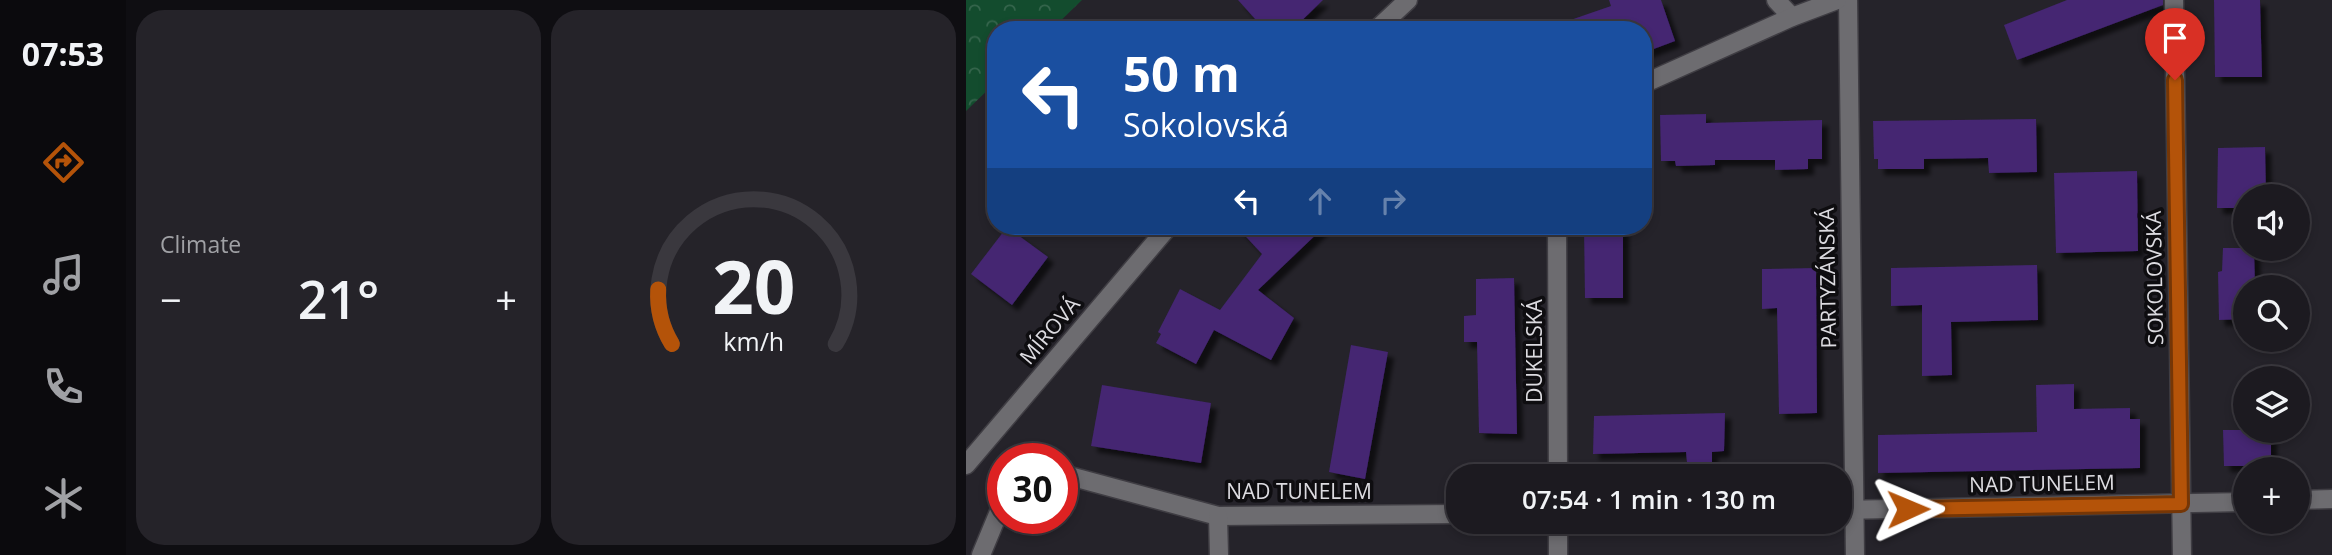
<!DOCTYPE html>
<html lang="en">
<head>
<meta charset="utf-8">
<style>
  body { margin:0; font-family:"Open Sans",sans-serif; background:#252329; color:#f1f3f6; height:100vh; display:flex; flex-direction:column; font-size:26px; white-space:nowrap }
  * { box-sizing:border-box; margin:0 }
  p { font-size:23px; color:#a0a1a5 }
  .icon { flex:none; width:38px; height:38px; fill:none; stroke:currentColor; stroke-width:2; stroke-linecap:round; stroke-linejoin:round }
  .map { position:relative; flex:1; overflow:hidden }
  .drawer { display:flex; flex-direction:column; gap:10px; padding:10px; background:#0f0e12; width:840px }
  .drawer>* { flex:none }
  .hud { position:absolute; left:21px; top:21px; width:665px; height:214px; border-radius:28px; box-shadow:0 4px 10px #0003,0 0 0 2px #3a383e; background:#1a4fa0; color:#fff; overflow:hidden }
  .tools { position:absolute; left:1267px; top:184px; display:grid; gap:14px }
  .tools a { display:grid; place-items:center; width:77px; height:77px; border-radius:50%; background:#1c1a20; box-shadow:0 4px 10px #0003,0 0 0 2px #3a383e; font-size:35px }
  .speed { position:absolute; left:21px; top:443px; display:flex; gap:14px; font-size:35px; font-weight:700; text-align:center }
  .speed>* { display:grid; place-content:center; width:91px; height:91px; border-radius:50%; background:#1c1a20; box-shadow:0 4px 10px #0003,0 0 0 2px #3a383e; line-height:1 }
  .speed .limit { border:10px solid #d22; background:#fff; color:#111 }
  .pin { position:absolute; display:grid; place-items:center; width:60px; height:60px; color:#fff; margin:-72px -30px; border-radius:50% 50% 50% 0; rotate:-45deg; box-shadow:0 0 7px #0007 }
  .pin .icon { rotate:45deg }
  .me { position:absolute; width:77px; margin:-38px; rotate:89deg; stroke-linejoin:round; filter:drop-shadow(0 0 5px #0008) }
  .turn { display:flex; align-items:center; gap:24px; height:147px; padding:0 21px; font-size:32px }
  .turn .icon { width:91px; height:91px; stroke-width:2.5 }
  .turn b { display:block; font-size:49px; line-height:60px }
  .lanes { display:flex; align-items:center; height:66px; padding:0 21px; background:#0003; justify-content:center; gap:35px; direction:ltr }
  .lanes .off { opacity:.35 }
  .big { font-size:52px; font-weight:600; line-height:1.1 }
  .drawer .tile { flex:1; display:flex; flex-direction:column; justify-content:center; gap:10px; min-width:0; padding:0 24px; border-radius:28px; background:#252329 }
  .drawer .dial { align-items:center; gap:0 }
  .dial svg { height:182px; overflow:visible; fill:none; stroke:#3a383e; stroke-width:7; stroke-linecap:round; text-anchor:middle }
  .dial text { fill:#f1f3f6; stroke:none }
  .heat { display:flex; justify-content:space-between; align-items:center; font-size:38px; direction:ltr }
  .drawer .tiles { flex:1; display:grid; gap:10px; grid-template-columns:repeat(2,1fr) }
  .trip { position:absolute; left:480px; top:464px; width:406px; height:70px; border-radius:28px; background:#1c1a20; box-shadow:0 4px 10px #0003,0 0 0 2px #3a383e; font-weight:600; line-height:70px; text-align:center }
  main { display:flex; flex:1; min-height:0 }
  .menu { display:flex; flex-direction:column; width:126px; justify-content:space-around; align-items:center; background:#0b0a0d; color:#a0a1a5 }
  .menu .icon { width:49px; height:49px }
  .menu .current { color:#b45309 }
  .menu b { font-size:32px; color:#f1f3f6 }
  .map>svg:first-child { display:block }
  .forest { fill:url(#forest-crowns) }
  .building { fill:#442572; filter:url(#shadow) }
  .lines { fill:none; stroke-linecap:round; stroke-linejoin:round }
  .minor-casing { stroke:#3f3d43; stroke-width:21 }
  .minor { stroke:#6d6c70; stroke-width:18 }
  .route-casing { stroke:#753606; stroke-width:18 }
  .route { stroke:#b45309; stroke-width:12 }
  .labels { text-anchor:middle; stroke-width:7; stroke-linejoin:round; paint-order:stroke }
  .street-label { font-size:21px; fill:#dcdbe0; stroke:#0e0d10 }
</style>
</head>
<body>
<main>
<nav class="menu">
<b>07:53</b>
<svg class="icon current" aria-label="directions" viewBox="0 0 24 24"><path d="M12 3l9 9-9 9-9-9zM9 14v-3h6M13 9l2 2-2 2"/></svg>
<svg class="icon" aria-label="music" viewBox="0 0 24 24"><path d="M9 18V5l10-2v13"/><circle cx="6" cy="18" r="3"/><circle cx="16" cy="16" r="3"/></svg>
<svg class="icon" aria-label="phone" viewBox="0 0 24 24"><path d="M5 4h4l2 5-3 2q2 4 5 5l2-3 5 2v4C11 20 4 13 5 4z"/></svg>
<svg class="icon" aria-label="climate" viewBox="0 0 24 24"><path d="M12 3v18M4 7l16 10M4 17L20 7"/></svg>
</nav>
<section class="drawer">
<div class="tiles">
<div class="tile"><p>Climate</p>
<div class="heat"><a>−</a><b class="big">21°</b><a>+</a></div>
</div>
<div class="tile dial"><svg viewBox="0 0 100 80">
<path d="M14 69A42 42 0 1 1 86 69"/>
<path d="M14 69A42 42 0 0 1 8 45" stroke="#b45309"/>
<text x="50" y="56" font-size="32" font-weight="700">20</text>
<text x="50" y="72" font-size="11">km/h</text>
</svg></div>
</div>
</section>
<div class="map">
<svg width="1366" height="555" viewBox="0 0 1366 555">
  <defs>
    <pattern id="forest-crowns" width="20" height="18" patternUnits="userSpaceOnUse" patternTransform="scale(1.75)"><rect width="20" height="18" fill="#134c2e"/><path d="M2 6a3 3 0 1 1 6 0M12 15a3 3 0 1 1 6 0" fill="none" stroke="#35654c"/></pattern>
    <filter id="shadow"><feDropShadow dx="6" dy="6" stdDeviation="2" flood-color="#0009"/></filter>
  </defs>
  <rect width="100%" height="100%" fill="#25232a"/>
  <!-- forest -->
  <path class="forest" d="M 0,0 L 116,0 L 85,30 L 30,30 L 30,82 L 0,111 Z"/>
  <!-- building -->
  <g class="building">
    <path d="M 272,0 L 357,0 L 326,30 L 299,30 Z"/>
    <path d="M 643,0 L 695,0 L 709,41 L 677,53 L 677,30 L 591,30 L 590,25 L 645,6 Z"/>
    <path d="M 1101,0 L 1197,0 L 1197,5 L 1051,60 L 1038,25 Z"/>
    <path d="M 1248,0 L 1294,0 L 1296,77 L 1249,77 Z"/>
    <path d="M 740,114 L 740,123 L 856,120 L 856,159 L 842,159 L 842,169 L 809,170 L 809,160 L 749,160 L 749,165 L 710,166 L 709,161 L 695,161 L 694,115 Z"/>
    <path d="M 1070,119 L 1071,172 L 1023,173 L 1022,158 L 958,159 L 958,169 L 912,169 L 912,159 L 908,159 L 907,121 Z"/>
    <path d="M 1299,147 L 1300,196 L 1279,196 L 1279,208 L 1251,208 L 1252,148 Z"/>
    <path d="M 1171,171 L 1172,251 L 1090,253 L 1088,173 Z"/>
    <path d="M 270,226 L 359,226 L 292,290 L 328,318 L 305,360 L 248,330 L 230,364 L 190,343 L 195,334 L 192,332 L 214,289 L 254,310 L 296,254 Z"/>
    <path d="M 618,226 L 657,226 L 657,298 L 619,298 Z"/>
    <path d="M 41,227 L 82,257 L 46,305 L 5,274 Z"/>
    <path d="M 1257,248 L 1288,248 L 1289,287 L 1279,287 L 1279,319 L 1253,320 L 1252,272 L 1256,271 Z"/>
    <path d="M 1071,265 L 1072,320 L 985,322 L 986,375 L 956,376 L 956,305 L 925,306 L 925,268 Z"/>
    <path d="M 850,268 L 851,413 L 813,414 L 811,308 L 796,309 L 796,269 Z"/>
    <path d="M 548,278 L 551,434 L 513,433 L 511,342 L 498,342 L 498,316 L 510,315 L 510,279 Z"/>
    <path d="M 385,345 L 422,352 L 399,479 L 363,472 Z"/>
    <path d="M 1108,384 L 1108,409 L 1164,408 L 1164,419 L 1174,419 L 1174,468 L 912,473 L 912,435 L 1071,432 L 1070,385 Z"/>
    <path d="M 136,385 L 245,403 L 235,463 L 125,446 Z"/>
    <path d="M 759,413 L 758,451 L 746,452 L 746,462 L 721,462 L 720,452 L 627,454 L 628,416 Z"/>
    <path d="M 1257,430 L 1305,430 L 1305,466 L 1258,466 Z"/>
  </g>
  <g class="lines">
    <defs>
      <g id="minor">
        <path d="M 810,0 L 826,17"/>
        <path d="M 882,0 L 889,555"/>
        <path d="M 1208,0 L 1216,555"/>
        <path d="M 410,30 L 442,0"/>
        <path d="M 677,84 L 826,17 L 871,0"/>
        <path d="M 591,226 L 592,476"/>
        <path d="M 0,465 L 203,226"/>
        <path d="M 96,474 L 252,516 L 492,514"/>
        <path d="M 1332,500 L 1366,499"/>
        <path d="M 873,510 L 1279,502"/>
        <path d="M 252,516 L 253,555"/>
        <path d="M 592,522 L 592,555"/>
        <path d="M 15,555 L 37,502"/>
      </g>
    </defs>
    <!-- minor casing -->
    <use href="#minor" class="minor-casing"/>
    <!-- minor -->
    <use href="#minor" class="minor"/>
  </g>
  <g class="lines">
    <defs>
      <path id="route" d="M 942,509 L 1215,504 L 1209,80"/>
    </defs>
    <!-- route casing -->
    <use href="#route" class="route-casing"/>
    <!-- route -->
    <use href="#route" class="route"/>
  </g>
  <g class="labels">
    <!-- street labels -->
    <g class="street-label">
      <text transform="translate(862 278) rotate(-91)" y="7">PARTYZÁNSKÁ</text>
      <text transform="translate(1189 278) rotate(-91)" y="7">SOKOLOVSKÁ</text>
      <text transform="translate(84 331) rotate(-50)" y="7">MÍROVÁ</text>
      <text transform="translate(569 351) rotate(-90)" y="7">DUKELSKÁ</text>
      <text transform="translate(1076 484) rotate(-1)" y="7">NAD TUNELEM</text>
      <text x="333" y="499">NAD TUNELEM</text>
    </g>
  </g>
</svg>
<div class="tools">
<a><svg class="icon" aria-label="sound" viewBox="0 0 24 24"><path d="M4 9h4l5-4v14l-5-4H4zM17 9q2 3 0 6"/></svg></a>
<a><svg class="icon" aria-label="search" viewBox="0 0 24 24"><circle cx="10" cy="10" r="6"/><path d="M15 15l6 6"/></svg></a>
<a><svg class="icon" aria-label="layers" viewBox="0 0 24 24"><path d="M12 4l9 5-9 5-9-5zM3 14l9 5 9-5"/></svg></a>
<a>+</a>
</div>
<div class="speed"><div class="limit">30</div></div>
<div class="pin" style="left:1209px;top:80px;background:#d93025"><svg class="icon" aria-label="arrive" viewBox="0 0 24 24"><path d="M6 21V4h12l-3 4 3 4H6"/></svg></div>
<svg class="me" style="left:942px;top:509px" viewBox="-20 -20 40 40"><path d="M0-17L14 15 0 8-14 15z" fill="#b45309" stroke="#fff" stroke-width="4"/></svg>
<div class="trip">07:54 · 1 min · 130 m</div>
<div class="hud">
<div class="turn"><svg class="icon" aria-label="left" viewBox="0 0 24 24"><path d="M17 20v-9H6M10 6l-5 5 5 5"/></svg><div><b>50 m</b>Sokolovská</div></div>
<div class="lanes"><svg class="icon" aria-label="left" viewBox="0 0 24 24"><path d="M17 20v-9H6M10 6l-5 5 5 5"/></svg><svg class="icon off" aria-label="ahead" viewBox="0 0 24 24"><path d="M12 20V5M6 11l6-6 6 6"/></svg><svg class="icon off" aria-label="right" viewBox="0 0 24 24"><path d="M7 20v-9h11M14 6l5 5-5 5"/></svg></div>
</div>
</div>
</main>
</body>
</html>
